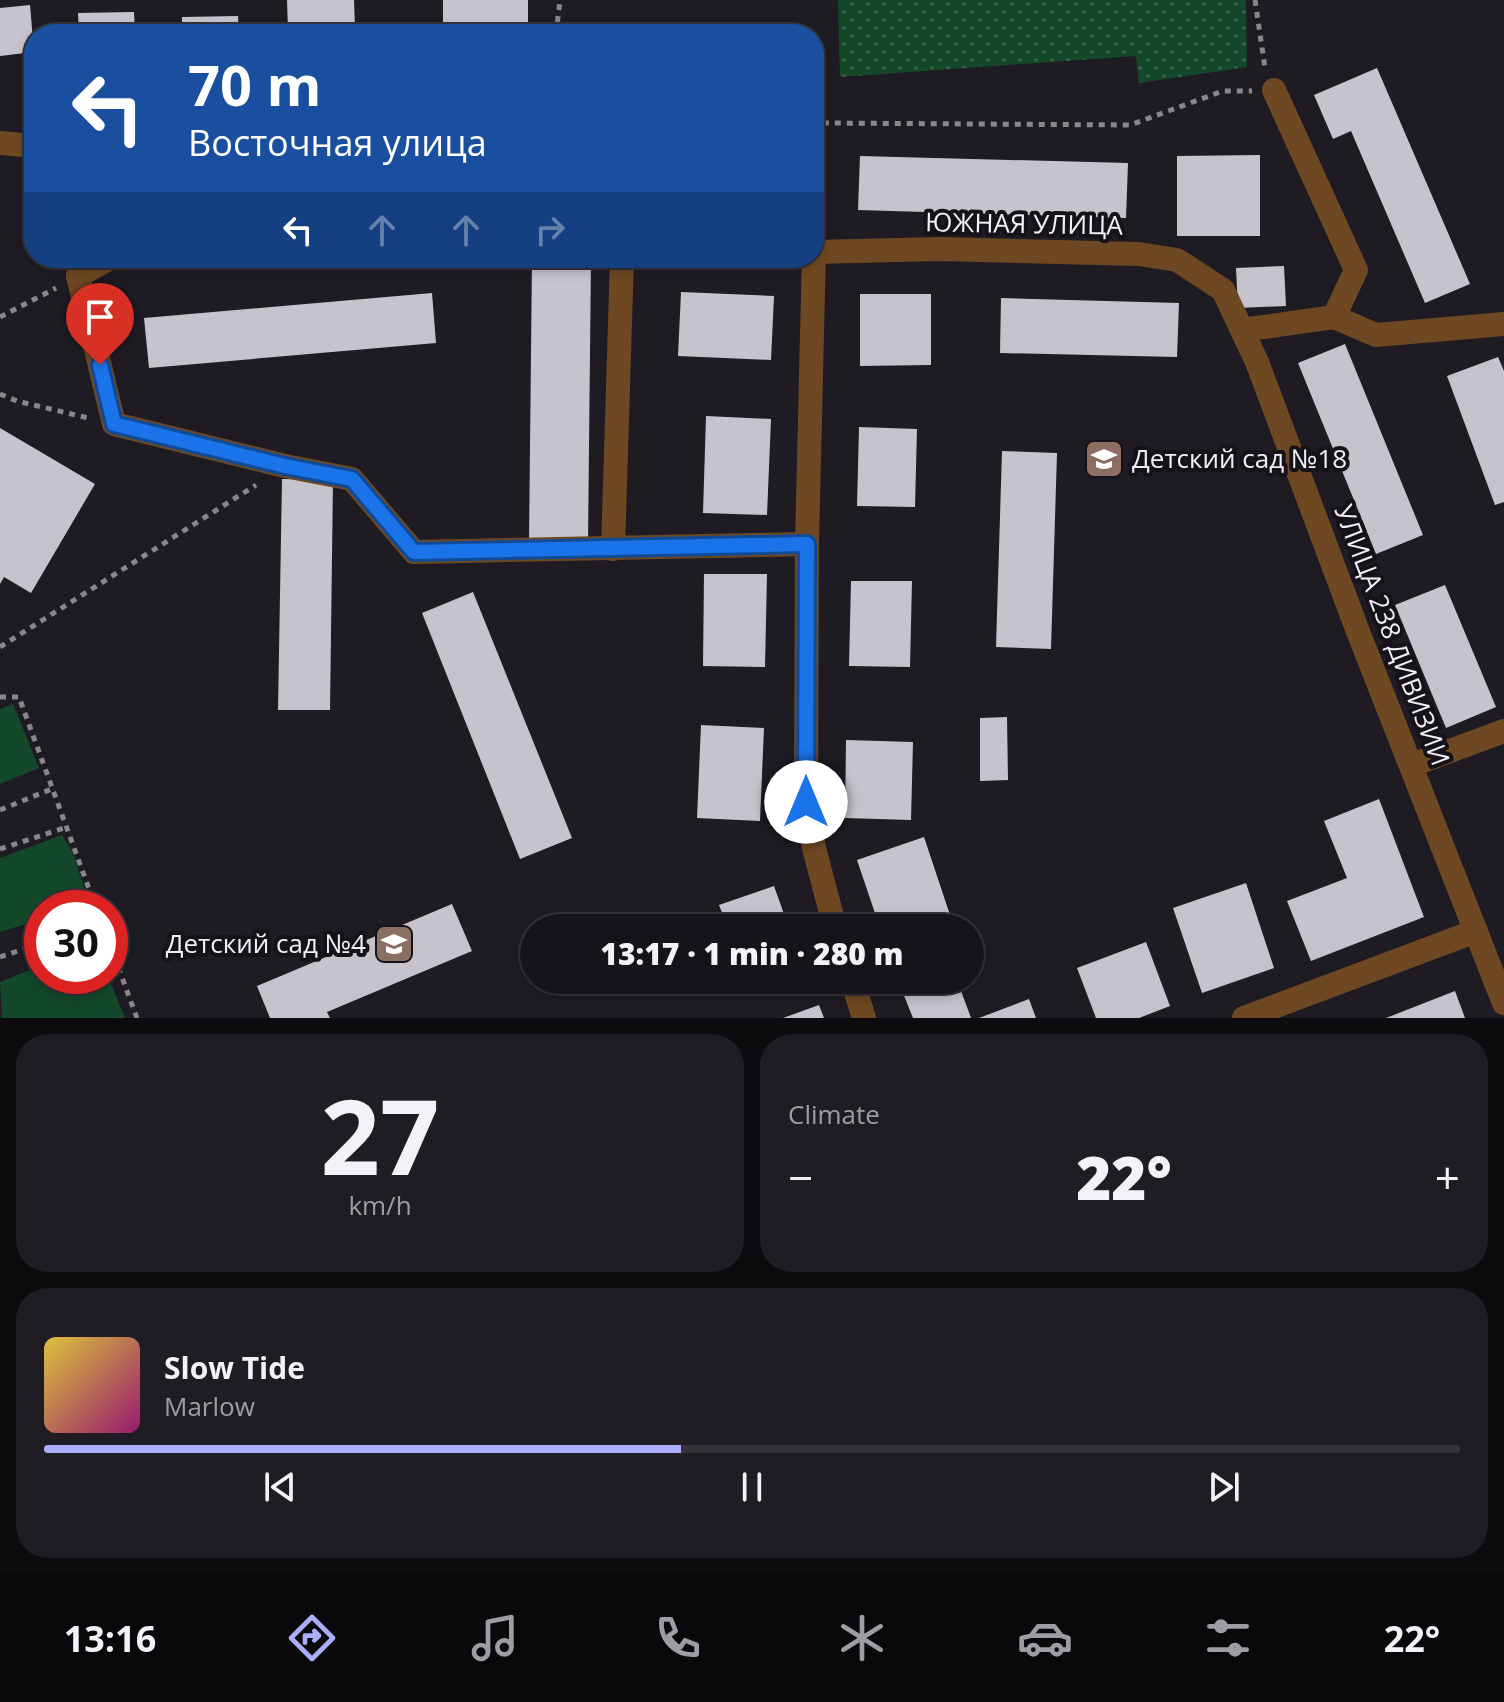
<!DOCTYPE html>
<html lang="en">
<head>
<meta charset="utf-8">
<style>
  body { margin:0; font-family:"Open Sans",sans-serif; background:#1f1d23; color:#f1f3f6; height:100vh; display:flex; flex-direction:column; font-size:30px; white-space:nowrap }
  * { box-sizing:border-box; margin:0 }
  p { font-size:26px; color:#9e9ea2 }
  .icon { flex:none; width:44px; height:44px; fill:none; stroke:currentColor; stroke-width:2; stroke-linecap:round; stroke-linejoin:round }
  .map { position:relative; height:1018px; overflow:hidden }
  .details { display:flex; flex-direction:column; gap:16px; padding:16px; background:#0c0b0e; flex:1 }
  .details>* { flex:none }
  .top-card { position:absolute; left:24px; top:24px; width:800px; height:244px; border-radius:32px; box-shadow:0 4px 12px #0003,0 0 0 2px #353339; background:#1a4fa0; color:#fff; overflow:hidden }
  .speed { position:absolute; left:24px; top:890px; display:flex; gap:16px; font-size:40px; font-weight:700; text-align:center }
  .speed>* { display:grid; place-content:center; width:104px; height:104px; border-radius:50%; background:#16141a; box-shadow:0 4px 12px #0003,0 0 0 2px #353339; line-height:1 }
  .speed .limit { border:12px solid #d22; background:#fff; color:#111 }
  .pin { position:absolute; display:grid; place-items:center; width:68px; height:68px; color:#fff; margin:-82px -34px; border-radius:50% 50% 50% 0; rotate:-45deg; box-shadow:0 0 8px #0007 }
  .pin .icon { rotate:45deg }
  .me { position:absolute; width:88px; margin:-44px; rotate:0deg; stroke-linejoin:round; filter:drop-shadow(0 0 6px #0008) }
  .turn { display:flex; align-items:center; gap:28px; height:168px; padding:0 32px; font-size:36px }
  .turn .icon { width:104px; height:104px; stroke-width:2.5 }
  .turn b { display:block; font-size:56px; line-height:68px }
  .lanes { display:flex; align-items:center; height:76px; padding:0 32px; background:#0003; justify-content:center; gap:40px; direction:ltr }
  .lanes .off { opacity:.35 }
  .big { font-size:60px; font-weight:800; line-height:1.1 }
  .details .widget { flex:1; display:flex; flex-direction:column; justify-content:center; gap:12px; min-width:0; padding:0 28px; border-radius:32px; background:#1f1d23 }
  .details .dial { align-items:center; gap:0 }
  .dial b { font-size:104px; line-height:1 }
  .song { display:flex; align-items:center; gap:24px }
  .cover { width:96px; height:96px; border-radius:12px; background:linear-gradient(135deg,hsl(50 70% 55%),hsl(320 70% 35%)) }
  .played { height:8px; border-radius:4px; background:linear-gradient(90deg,#abaffb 45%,#353339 45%) }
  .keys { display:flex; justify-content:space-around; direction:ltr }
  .heat { display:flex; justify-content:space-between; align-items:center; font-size:44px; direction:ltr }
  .details .tiles { flex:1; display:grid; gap:16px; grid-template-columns:1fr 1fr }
  .widget:last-child { grid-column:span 2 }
  .trip { position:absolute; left:520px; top:914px; width:464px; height:80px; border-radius:40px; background:#16141a; box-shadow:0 4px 12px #0003,0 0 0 2px #353339; font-weight:800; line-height:80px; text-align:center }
  .dock { display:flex; height:128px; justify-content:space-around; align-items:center; background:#09080a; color:#9e9ea2 }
  .dock .icon { width:56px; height:56px }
  .dock .on { color:#abaffb }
  .dock b { font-size:36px; color:#f1f3f6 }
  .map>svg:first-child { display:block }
  .grass { fill:#13482b }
  .garden { fill:url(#garden-dots) }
  .building { fill:#c7c3cd }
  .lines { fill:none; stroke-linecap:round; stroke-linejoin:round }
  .path { stroke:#89868d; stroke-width:5; stroke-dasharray:6 6; stroke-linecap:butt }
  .minor { stroke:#6e4822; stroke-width:24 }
  .route-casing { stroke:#114b97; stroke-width:20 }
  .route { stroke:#1a73e8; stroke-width:14 }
  .labels { text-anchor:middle; stroke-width:8; stroke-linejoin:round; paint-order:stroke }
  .street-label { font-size:26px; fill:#f2f0f6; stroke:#151219 }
  .poi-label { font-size:26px; fill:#f2f0f6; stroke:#151219; text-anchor:start }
</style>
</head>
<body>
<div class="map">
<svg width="1504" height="1018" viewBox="0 0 1504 1018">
  <defs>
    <pattern id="garden-dots" width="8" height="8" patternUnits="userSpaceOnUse" patternTransform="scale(2)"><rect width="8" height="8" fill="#13482b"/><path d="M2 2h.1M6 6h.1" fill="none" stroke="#36634a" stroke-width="1.8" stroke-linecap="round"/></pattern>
  </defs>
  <rect width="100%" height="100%" fill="#1e1b23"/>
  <!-- grass -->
  <g class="grass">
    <path d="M 13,704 L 39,768 L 0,784 L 0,709 Z"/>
    <path d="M 62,835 L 72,851 L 90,905 L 79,908 L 42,908 L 42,919 L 0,932 L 0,858 Z"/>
    <path d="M 42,965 L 42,976 L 108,976 L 125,1018 L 2,1018 L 0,982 Z"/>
  </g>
  <!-- garden -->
  <path class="garden" d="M 838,0 L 1246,0 L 1247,67 L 1139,83 L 1136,56 L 840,77 Z"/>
  <!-- building -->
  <g class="building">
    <path d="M 287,0 L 354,0 L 355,28 L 288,30 Z"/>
    <path d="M 443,0 L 528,0 L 528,29 L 443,28 Z"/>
    <path d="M 30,5 L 34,52 L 0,56 L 0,8 Z"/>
    <path d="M 134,12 L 135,34 L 79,34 L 78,13 Z"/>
    <path d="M 238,16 L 239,34 L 182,34 L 182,17 Z"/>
    <path d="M 1377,68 L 1470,284 L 1425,303 L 1351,131 L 1333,139 L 1314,95 Z"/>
    <path d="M 1260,155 L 1260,236 L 1177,236 L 1177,156 Z"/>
    <path d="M 860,156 L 1128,163 L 1126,218 L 858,210 Z"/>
    <path d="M 532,258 L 591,258 L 588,542 L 529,542 Z"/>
    <path d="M 1284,266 L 1286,306 L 1238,308 L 1236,268 Z"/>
    <path d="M 681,292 L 774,296 L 771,360 L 678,356 Z"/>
    <path d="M 432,293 L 436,343 L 149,368 L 144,318 Z"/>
    <path d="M 860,294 L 931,294 L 931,365 L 860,366 Z"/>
    <path d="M 1001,298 L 1179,303 L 1177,357 L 1000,353 Z"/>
    <path d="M 1345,344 L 1423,535 L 1376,554 L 1298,363 Z"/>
    <path d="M 1498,357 L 1504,371 L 1504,502 L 1495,505 L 1447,376 Z"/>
    <path d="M 706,416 L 771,419 L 767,515 L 703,513 Z"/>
    <path d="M 859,427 L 917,429 L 915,507 L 857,506 Z"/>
    <path d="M 0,428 L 95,484 L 31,593 L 4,577 L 0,584 Z"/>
    <path d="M 1002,451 L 1057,453 L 1051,649 L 996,647 Z"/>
    <path d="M 282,479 L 333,480 L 330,710 L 278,710 Z"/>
    <path d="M 704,574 L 767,574 L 765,667 L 703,666 Z"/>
    <path d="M 851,581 L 912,581 L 910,667 L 849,666 Z"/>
    <path d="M 1445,585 L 1496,707 L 1446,728 L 1395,605 Z"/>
    <path d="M 473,592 L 572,838 L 520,859 L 422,613 Z"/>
    <path d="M 1007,717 L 1008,780 L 980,781 L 980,718 Z"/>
    <path d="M 701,725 L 764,728 L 760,821 L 697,818 Z"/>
    <path d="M 846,740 L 913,742 L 911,820 L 845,818 Z"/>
    <path d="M 1379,799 L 1424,917 L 1311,961 L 1287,901 L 1347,878 L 1324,821 Z"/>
    <path d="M 924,837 L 951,918 L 921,928 L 880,928 L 857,860 Z"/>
    <path d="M 1246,883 L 1274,968 L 1202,993 L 1173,908 Z"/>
    <path d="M 774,886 L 789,928 L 728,928 L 719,905 Z"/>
    <path d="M 452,904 L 472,951 L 327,1012 L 330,1018 L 270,1018 L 257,986 Z"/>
    <path d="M 1146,942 L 1170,1006 L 1139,1018 L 1096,1018 L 1077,968 Z"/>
    <path d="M 907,980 L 957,980 L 971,1018 L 913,1018 L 899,983 Z"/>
    <path d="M 1455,991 L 1465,1018 L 1386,1018 Z"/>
    <path d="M 1029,999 L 1036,1018 L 979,1018 Z"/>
    <path d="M 819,1005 L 824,1018 L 783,1018 Z"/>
  </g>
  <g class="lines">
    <!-- path -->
    <g class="path">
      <path d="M 1255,0 L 1265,68"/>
      <path d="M 556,34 L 560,0"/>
      <path d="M 814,114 L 825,123 L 1130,125 L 1223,91 L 1252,91"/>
      <path d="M 0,317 L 56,288"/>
      <path d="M 0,394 L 17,401 L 88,418"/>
      <path d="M 0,647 L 256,485"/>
      <path d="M 0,697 L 19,697 L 96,908"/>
      <path d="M 0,810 L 54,788"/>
      <path d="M 0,849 L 67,827"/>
      <path d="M 110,945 L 137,1018"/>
      <path d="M 0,957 L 42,943"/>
    </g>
    <!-- minor -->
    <g class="minor">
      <path d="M 1274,90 L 1356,270 L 1334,317"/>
      <path d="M 0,143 L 34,146"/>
      <path d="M 814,252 L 940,249 L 1139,254 L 1177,260 L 1223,290 L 1257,362 L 1357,629 L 1504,1003"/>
      <path d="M 814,252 L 807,544 L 806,802 L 814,848 L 835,928"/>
      <path d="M 81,258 L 78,276 L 114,424 L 285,466 L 352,479 L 414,552 L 807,544"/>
      <path d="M 78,276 L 110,258"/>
      <path d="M 1242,330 L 1334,317 L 1376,335 L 1504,324"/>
      <path d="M 613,549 L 622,258"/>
      <path d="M 1412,765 L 1504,731"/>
      <path d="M 852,980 L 864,1018"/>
      <path d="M 1244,1018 L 1476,931"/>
    </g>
  </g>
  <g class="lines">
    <defs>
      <path id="route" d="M 100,365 L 114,424 L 285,466 L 352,479 L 414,552 L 807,544 L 806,802"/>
    </defs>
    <!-- route casing -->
    <use href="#route" class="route-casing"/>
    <!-- route -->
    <use href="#route" class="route"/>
  </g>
  <!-- icons -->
  <defs>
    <symbol id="school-square" viewBox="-11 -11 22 22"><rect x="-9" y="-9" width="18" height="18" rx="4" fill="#8d6e63" stroke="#151219"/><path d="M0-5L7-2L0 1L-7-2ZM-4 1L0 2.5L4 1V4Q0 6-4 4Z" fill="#fff"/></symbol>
  </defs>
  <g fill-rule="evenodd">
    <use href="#school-square" x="1082" y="437" width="44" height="44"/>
    <use href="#school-square" x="372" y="922" width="44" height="44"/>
  </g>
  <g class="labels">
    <!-- street labels -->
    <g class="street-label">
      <text transform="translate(1024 224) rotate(1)" y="9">ЮЖНАЯ УЛИЦА</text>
      <text transform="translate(1392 635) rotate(69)" y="9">УЛИЦА 238 ДИВИЗИИ</text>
    </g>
    <!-- poi labels -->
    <g class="poi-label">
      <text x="1132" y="468">Детский сад №18</text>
      <text x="366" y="953" text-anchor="end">Детский сад №4</text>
    </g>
  </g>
</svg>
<div class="speed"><div class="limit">30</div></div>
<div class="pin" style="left:100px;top:365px;background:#d93025"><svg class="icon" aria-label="arrive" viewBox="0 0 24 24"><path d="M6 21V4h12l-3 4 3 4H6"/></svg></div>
<svg class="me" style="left:806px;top:802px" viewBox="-20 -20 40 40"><circle r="19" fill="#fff"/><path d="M0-13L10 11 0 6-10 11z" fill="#1a73e8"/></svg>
<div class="trip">13:17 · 1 min · 280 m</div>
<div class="top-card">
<div class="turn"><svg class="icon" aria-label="left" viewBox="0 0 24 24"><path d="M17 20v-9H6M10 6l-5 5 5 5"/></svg><div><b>70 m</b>Восточная улица</div></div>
<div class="lanes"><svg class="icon" aria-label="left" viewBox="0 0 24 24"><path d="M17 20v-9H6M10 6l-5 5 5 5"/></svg><svg class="icon off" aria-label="ahead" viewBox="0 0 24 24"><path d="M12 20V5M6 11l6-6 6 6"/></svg><svg class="icon off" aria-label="ahead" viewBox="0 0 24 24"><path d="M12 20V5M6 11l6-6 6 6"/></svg><svg class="icon off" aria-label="right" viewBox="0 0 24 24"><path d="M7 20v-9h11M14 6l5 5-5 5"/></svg></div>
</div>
</div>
<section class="details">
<div class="tiles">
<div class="widget dial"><b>27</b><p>km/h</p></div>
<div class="widget"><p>Climate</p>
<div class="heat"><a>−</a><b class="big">22°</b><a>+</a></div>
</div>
<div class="widget">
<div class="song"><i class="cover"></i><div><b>Slow Tide</b><p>Marlow</p></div></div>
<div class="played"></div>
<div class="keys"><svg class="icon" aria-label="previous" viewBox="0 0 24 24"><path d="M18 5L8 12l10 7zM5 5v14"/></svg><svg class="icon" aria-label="pause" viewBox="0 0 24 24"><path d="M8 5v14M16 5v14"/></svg><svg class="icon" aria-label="next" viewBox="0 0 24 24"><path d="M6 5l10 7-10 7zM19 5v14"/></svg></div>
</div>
</div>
</section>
<nav class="dock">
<b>13:16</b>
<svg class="icon on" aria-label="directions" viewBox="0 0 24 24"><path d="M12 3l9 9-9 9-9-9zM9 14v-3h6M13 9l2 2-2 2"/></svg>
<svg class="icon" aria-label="music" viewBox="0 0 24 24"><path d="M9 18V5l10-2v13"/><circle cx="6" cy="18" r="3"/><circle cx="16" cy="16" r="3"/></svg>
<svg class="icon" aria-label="phone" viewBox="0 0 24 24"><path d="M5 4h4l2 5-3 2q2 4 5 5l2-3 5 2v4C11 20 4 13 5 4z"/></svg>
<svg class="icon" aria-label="climate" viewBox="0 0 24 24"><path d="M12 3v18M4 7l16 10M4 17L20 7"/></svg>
<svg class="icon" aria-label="car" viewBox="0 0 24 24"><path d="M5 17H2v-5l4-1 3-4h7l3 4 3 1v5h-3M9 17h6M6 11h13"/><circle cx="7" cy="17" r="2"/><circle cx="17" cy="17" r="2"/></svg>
<svg class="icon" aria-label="filters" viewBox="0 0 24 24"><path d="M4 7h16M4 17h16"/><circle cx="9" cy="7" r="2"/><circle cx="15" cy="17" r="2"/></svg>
<b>22°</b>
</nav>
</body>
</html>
